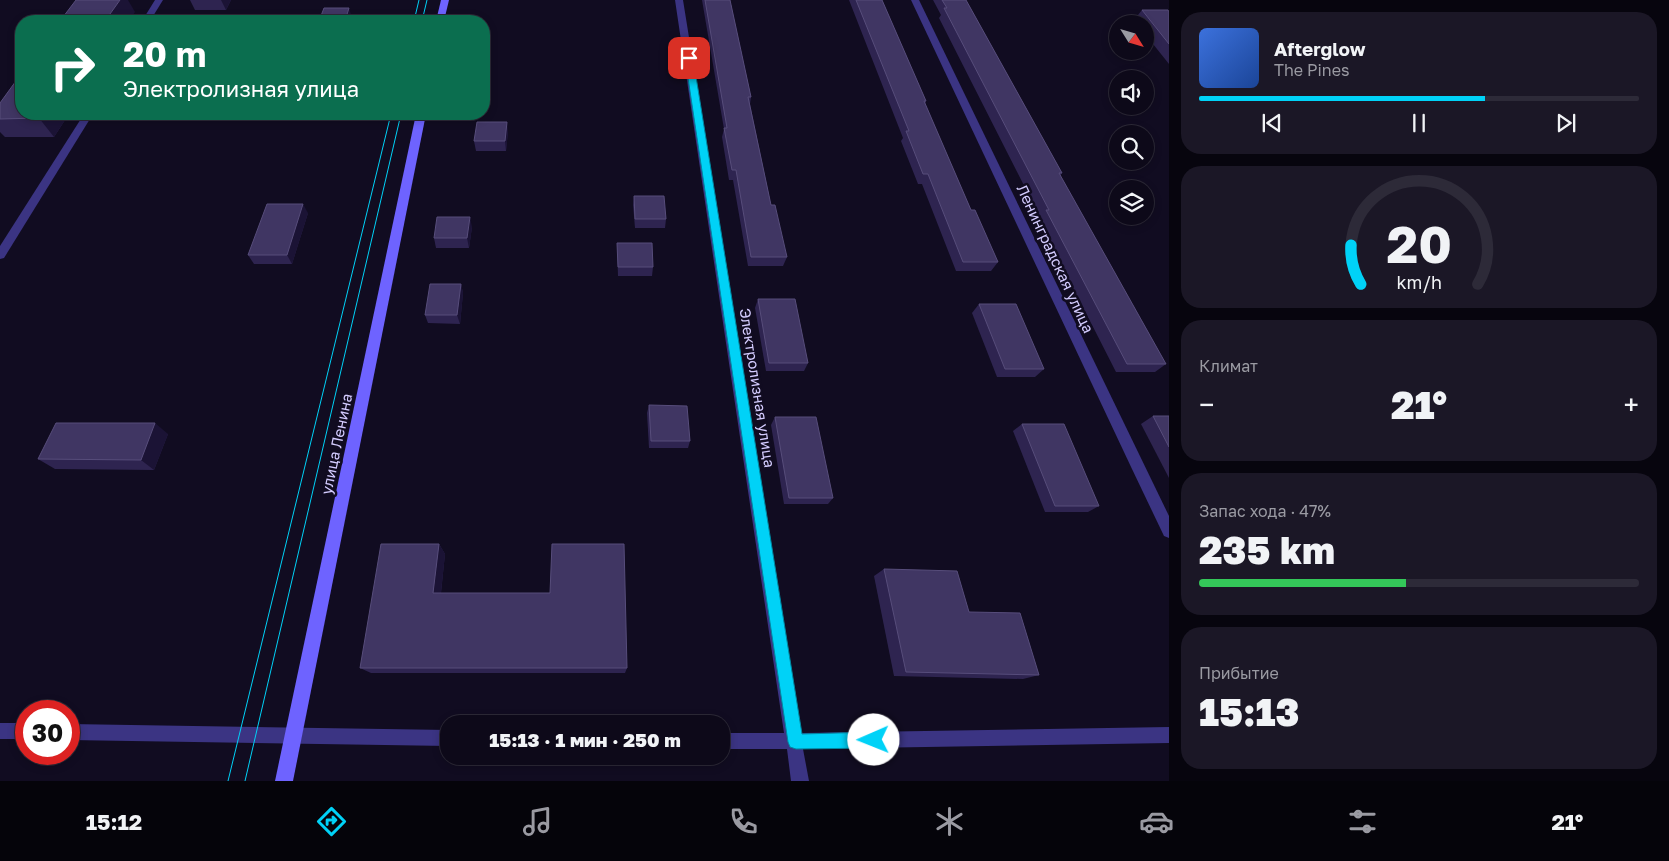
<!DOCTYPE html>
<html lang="ru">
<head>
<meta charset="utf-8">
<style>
  body { margin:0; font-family:"Golos Text",sans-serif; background:#1b1726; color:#f1f3f6; height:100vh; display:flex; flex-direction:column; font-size:19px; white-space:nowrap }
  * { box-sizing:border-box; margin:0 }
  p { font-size:16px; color:#9a9aa2 }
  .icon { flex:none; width:28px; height:28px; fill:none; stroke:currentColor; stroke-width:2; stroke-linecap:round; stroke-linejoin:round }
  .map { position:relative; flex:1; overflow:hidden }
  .details { display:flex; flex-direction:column; gap:12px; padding:12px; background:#07050e; width:500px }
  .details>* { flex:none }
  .hud { position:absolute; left:15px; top:15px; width:475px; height:105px; border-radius:20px; box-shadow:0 2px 8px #0003,0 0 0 1px #2d2a38; background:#0b6e4f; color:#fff; overflow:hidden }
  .needle { width:32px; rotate:127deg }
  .buttons { position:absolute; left:1109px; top:15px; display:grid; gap:10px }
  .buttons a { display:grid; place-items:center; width:45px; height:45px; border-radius:50%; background:#0d0919; box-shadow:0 2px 8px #0003,0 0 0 1px #2d2a38; font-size:25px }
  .speed { position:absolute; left:15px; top:700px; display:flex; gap:10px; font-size:25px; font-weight:700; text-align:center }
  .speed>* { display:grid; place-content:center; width:65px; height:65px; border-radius:50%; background:#0d0919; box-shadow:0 2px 8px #0003,0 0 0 1px #2d2a38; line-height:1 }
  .speed .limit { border:8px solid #d22; background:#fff; color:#111 }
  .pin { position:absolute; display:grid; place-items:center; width:42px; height:42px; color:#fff; margin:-21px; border-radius:10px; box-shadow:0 2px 8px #0006 }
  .me { position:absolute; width:55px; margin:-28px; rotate:269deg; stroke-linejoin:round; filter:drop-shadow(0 0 4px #0008) }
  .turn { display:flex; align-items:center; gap:18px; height:105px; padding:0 25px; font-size:22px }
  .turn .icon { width:65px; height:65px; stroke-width:2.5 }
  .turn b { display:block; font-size:35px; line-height:42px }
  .big { font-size:38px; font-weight:800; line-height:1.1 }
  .details .widget { flex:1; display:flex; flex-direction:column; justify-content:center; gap:8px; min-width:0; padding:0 18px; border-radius:20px; background:#1b1726 }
  .details .dial { align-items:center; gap:0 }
  .dial svg { height:130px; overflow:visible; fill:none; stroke:#2d2a38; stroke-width:7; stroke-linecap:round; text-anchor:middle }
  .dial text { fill:#f1f3f6; stroke:none }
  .song { display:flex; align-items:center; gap:15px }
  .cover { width:60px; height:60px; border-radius:8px; background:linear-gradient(135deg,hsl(220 70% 55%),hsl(220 70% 35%)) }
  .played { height:5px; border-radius:2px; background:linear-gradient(90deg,#00d2f7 65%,#2d2a38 65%) }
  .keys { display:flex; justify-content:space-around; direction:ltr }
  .heat { display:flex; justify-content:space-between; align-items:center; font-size:28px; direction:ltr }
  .charge { height:8px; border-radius:4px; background:linear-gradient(90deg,#34c759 47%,#2d2a38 0) }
  .trip { position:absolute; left:440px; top:715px; width:290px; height:50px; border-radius:20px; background:#0d0919; box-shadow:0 2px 8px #0003,0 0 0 1px #2d2a38; font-weight:800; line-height:50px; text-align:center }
  .dock { display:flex; height:80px; justify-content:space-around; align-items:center; background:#05040a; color:#9a9aa2 }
  .dock .icon { width:35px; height:35px }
  .dock .current { color:#00d2f7 }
  .dock b { font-size:22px; color:#f1f3f6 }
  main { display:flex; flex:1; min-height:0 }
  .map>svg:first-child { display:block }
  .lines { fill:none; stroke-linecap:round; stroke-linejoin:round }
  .minor { fill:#3b3483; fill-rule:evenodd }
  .secondary { fill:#6e63ff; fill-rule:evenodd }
  .tram { stroke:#00d2f7; stroke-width:1 }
  .wall { fill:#2e2450 }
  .shaded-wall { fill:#1b1335 }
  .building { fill:#403663; stroke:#574d7b }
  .route { fill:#00d2f7; stroke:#0088a1 }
  .labels { text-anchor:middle; stroke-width:5; stroke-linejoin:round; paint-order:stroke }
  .street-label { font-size:15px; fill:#d4ccff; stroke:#110c21 }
</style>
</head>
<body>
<main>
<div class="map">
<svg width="1169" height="781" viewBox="0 0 1169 781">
  <rect width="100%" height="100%" fill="#110c21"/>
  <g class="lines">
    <!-- minor -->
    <g class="minor">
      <path d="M 155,0 L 163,0 L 150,21 L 142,21 Z"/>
      <path d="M 675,0 L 683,0 L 801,733 L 1169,727 L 1169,743 L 803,749 L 809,781 L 791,781 L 787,749 L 721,749 L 721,733 L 784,733 Z"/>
      <path d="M 911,0 L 919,0 L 1169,516 L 1169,538 L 1164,536 L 1132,469 Z"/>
      <path d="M 84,114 L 93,114 L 4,258 L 0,259 L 0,246 Z"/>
      <rect x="0" y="723" width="26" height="16"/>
      <path d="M 69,724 L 449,730 L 449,746 L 69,740 Z"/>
    </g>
    <!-- secondary -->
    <g class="secondary">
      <path d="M 441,0 L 449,0 L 444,21 L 436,21 Z"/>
      <path d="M 416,114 L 426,114 L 293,781 L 275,781 Z"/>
    </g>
    <!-- tram -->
    <g class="tram">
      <path d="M 414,21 L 419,0"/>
      <path d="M 422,21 L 427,0"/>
      <path d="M 228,781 L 391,114"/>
      <path d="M 245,781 L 401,114"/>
    </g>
  </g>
  <!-- wall -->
  <g class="wall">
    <path d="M 190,0 L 231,0 L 226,10 L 195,10 Z"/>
    <path d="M 702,0 L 730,0 L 751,97 L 750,104 L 771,205 L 787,257 L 783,266 L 748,266 L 733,180 L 729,180 L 722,137 L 724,129 Z"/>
    <path d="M 849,0 L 882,0 L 926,101 L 925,104 L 971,210 L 998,262 L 991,271 L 956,271 L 922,184 L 918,184 L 901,141 L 903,138 Z"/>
    <path d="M 933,0 L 966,0 L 1062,173 L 1060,176 L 1166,364 L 1155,372 L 1116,372 L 1038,219 L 1040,217 L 939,18 L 941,15 Z"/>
    <path d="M 1142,10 L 1169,12 L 1169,64 L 1145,34 L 1145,24 L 1137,24 L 1134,20 Z"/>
    <path d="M 0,103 L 21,114 L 69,114 L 54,137 L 5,137 L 0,132 Z"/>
    <path d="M 508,131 L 506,151 L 476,151 L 474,141 Z"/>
    <path d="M 634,196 L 666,219 L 665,228 L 635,228 L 633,205 Z"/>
    <path d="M 308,213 L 292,264 L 254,264 L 248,255 Z"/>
    <path d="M 472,227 L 469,248 L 436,248 L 434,238 Z"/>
    <path d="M 617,243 L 653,267 L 652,276 L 618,276 Z"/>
    <path d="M 461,284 L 463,293 L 460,324 L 428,323 L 425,315 Z"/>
    <path d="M 758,299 L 808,363 L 804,371 L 766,371 L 755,308 Z"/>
    <path d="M 979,304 L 1044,369 L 1035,377 L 997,377 L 972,313 Z"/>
    <path d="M 649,405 L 690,441 L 688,448 L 649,448 L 647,413 Z"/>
    <path d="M 1153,416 L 1169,416 L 1169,478 L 1141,424 Z"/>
    <path d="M 775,417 L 833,498 L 828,504 L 784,504 L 771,425 Z"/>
    <path d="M 1022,424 L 1099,506 L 1088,512 L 1045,512 L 1013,431 Z"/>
    <path d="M 168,434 L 154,470 L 55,469 L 38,459 Z"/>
    <path d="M 439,544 L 445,554 L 441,593 L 627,668 L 625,673 L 371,673 L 360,668 Z"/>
    <path d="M 884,569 L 969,612 L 1039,675 L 1023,679 L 894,676 L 874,576 Z"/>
  </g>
  <!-- shaded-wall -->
  <g class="shaded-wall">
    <path d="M 120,0 L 128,0 L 135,12 L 129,21 L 105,21 Z"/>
    <path d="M 221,0 L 231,0 L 226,10 Z"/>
    <path d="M 349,8 L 352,18 L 351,21 L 345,21 Z"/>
    <path d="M 43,114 L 69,114 L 54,137 L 39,118 Z"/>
    <path d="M 507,122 L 508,131 L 506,151 L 505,141 Z"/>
    <path d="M 303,204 L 308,213 L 292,264 L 287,255 Z"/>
    <path d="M 470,217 L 472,227 L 469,248 L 467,238 Z"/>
    <path d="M 461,284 L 463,293 L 460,324 L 457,315 Z"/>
    <path d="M 155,423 L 168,434 L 154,470 L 141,460 Z"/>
    <path d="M 439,544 L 445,554 L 440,601 L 433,593 Z"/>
  </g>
  <!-- building -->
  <g class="building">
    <path d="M 76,0 L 120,0 L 105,21 L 60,21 Z"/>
    <path d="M 705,0 L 730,0 L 751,97 L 748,97 L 771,205 L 775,205 L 787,257 L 751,257 L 736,170 L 732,170 L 724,128 L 727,128 Z"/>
    <path d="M 856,0 L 882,0 L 926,101 L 924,101 L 971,210 L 975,210 L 998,262 L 963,262 L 928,174 L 923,174 L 906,131 L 909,131 Z"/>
    <path d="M 942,0 L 966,0 L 1062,173 L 1059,173 L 1166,364 L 1127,364 L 1046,210 L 1049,210 L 944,8 L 947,8 Z"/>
    <path d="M 324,8 L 349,8 L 345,21 L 319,21 Z"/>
    <path d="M 1142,10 L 1168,10 L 1169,12 L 1169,44 Z"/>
    <path d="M 21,74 L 21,114 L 43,114 L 39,118 L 0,119 L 0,103 Z"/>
    <path d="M 477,122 L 507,122 L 505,141 L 474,141 Z"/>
    <path d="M 634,196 L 664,196 L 666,219 L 635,219 Z"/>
    <path d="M 267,204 L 303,204 L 287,255 L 248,255 Z"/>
    <path d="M 437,217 L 470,217 L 467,238 L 434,238 Z"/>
    <path d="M 617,243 L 652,243 L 653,267 L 618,267 Z"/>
    <path d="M 430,284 L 461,284 L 457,315 L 425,315 Z"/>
    <path d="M 758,299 L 795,299 L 808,363 L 769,363 Z"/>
    <path d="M 979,304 L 1016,304 L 1044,369 L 1005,369 Z"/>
    <path d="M 649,405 L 687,406 L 690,441 L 651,441 Z"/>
    <path d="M 1153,416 L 1169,416 L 1169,447 Z"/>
    <path d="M 775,417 L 816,417 L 833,498 L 789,498 Z"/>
    <path d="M 56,423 L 155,423 L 141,460 L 38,459 Z"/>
    <path d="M 1022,424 L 1064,424 L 1099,506 L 1055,506 Z"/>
    <path d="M 381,544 L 439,544 L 433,593 L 550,593 L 552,544 L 624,544 L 627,668 L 360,668 Z"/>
    <path d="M 884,569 L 957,571 L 969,612 L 1020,613 L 1039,675 L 906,672 Z"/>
  </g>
  <!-- route -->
  <path class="route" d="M 689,56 L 693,58 L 802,734 L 874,732 L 879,735 L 882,740 L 879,745 L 874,748 L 796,749 L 790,747 L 788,742 L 685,58 Z"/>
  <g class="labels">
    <!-- street labels -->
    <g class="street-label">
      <text transform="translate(1055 259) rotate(65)" y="5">Ленинградская улица</text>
      <text transform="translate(757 388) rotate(81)" y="5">Электролизная улица</text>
      <text transform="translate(337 444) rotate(-78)" y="5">улица Ленина</text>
    </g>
  </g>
</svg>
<div class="buttons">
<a><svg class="needle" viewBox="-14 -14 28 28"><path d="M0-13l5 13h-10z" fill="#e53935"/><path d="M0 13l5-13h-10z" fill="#9a9aa2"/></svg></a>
<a><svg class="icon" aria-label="sound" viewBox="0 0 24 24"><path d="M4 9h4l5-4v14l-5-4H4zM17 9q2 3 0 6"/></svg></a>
<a><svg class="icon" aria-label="search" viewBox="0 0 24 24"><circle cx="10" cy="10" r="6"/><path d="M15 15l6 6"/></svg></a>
<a><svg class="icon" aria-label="layers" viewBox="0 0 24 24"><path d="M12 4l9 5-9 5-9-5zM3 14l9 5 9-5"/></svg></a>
</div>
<div class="speed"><div class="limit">30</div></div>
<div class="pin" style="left:689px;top:58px;background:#d93025"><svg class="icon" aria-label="arrive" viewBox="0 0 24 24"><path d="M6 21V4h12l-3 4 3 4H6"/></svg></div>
<svg class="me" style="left:874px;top:740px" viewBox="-20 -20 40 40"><circle r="19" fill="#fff"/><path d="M0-13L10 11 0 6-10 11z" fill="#00d2f7"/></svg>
<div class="trip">15:13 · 1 мин · 250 m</div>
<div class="hud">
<div class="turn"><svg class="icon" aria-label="right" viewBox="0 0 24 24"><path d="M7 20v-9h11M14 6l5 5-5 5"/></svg><div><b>20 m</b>Электролизная улица</div></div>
</div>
</div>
<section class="details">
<div class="widget">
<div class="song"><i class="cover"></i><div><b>Afterglow</b><p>The Pines</p></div></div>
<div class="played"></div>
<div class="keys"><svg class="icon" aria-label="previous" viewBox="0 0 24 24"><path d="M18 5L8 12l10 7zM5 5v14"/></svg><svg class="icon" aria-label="pause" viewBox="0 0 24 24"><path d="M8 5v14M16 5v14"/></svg><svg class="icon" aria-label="next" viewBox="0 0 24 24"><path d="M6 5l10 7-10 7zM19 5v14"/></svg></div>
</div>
<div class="widget dial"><svg viewBox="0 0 100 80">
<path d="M14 69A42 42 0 1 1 86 69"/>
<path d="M14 69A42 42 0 0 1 8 45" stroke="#00d2f7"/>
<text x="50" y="56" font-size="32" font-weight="700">20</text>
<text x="50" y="72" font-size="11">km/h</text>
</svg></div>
<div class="widget"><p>Климат</p>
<div class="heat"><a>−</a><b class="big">21°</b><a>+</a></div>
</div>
<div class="widget"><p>Запас хода · 47%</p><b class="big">235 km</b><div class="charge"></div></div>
<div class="widget"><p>Прибытие</p><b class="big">15:13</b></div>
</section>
</main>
<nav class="dock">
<b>15:12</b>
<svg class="icon current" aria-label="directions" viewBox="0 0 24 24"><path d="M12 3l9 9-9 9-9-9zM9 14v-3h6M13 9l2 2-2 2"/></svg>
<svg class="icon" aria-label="music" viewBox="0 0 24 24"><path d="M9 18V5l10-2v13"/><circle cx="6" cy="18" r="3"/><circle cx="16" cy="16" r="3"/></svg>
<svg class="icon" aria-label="phone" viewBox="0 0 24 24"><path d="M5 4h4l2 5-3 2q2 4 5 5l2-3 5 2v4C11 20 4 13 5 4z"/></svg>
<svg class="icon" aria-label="climate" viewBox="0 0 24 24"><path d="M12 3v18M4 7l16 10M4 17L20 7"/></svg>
<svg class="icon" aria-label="car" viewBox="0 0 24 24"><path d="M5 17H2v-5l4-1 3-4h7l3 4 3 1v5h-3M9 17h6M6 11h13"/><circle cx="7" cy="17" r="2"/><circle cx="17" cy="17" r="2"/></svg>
<svg class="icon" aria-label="filters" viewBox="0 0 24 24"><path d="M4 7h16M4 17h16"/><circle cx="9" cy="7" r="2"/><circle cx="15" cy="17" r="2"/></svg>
<b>21°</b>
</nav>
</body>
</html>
